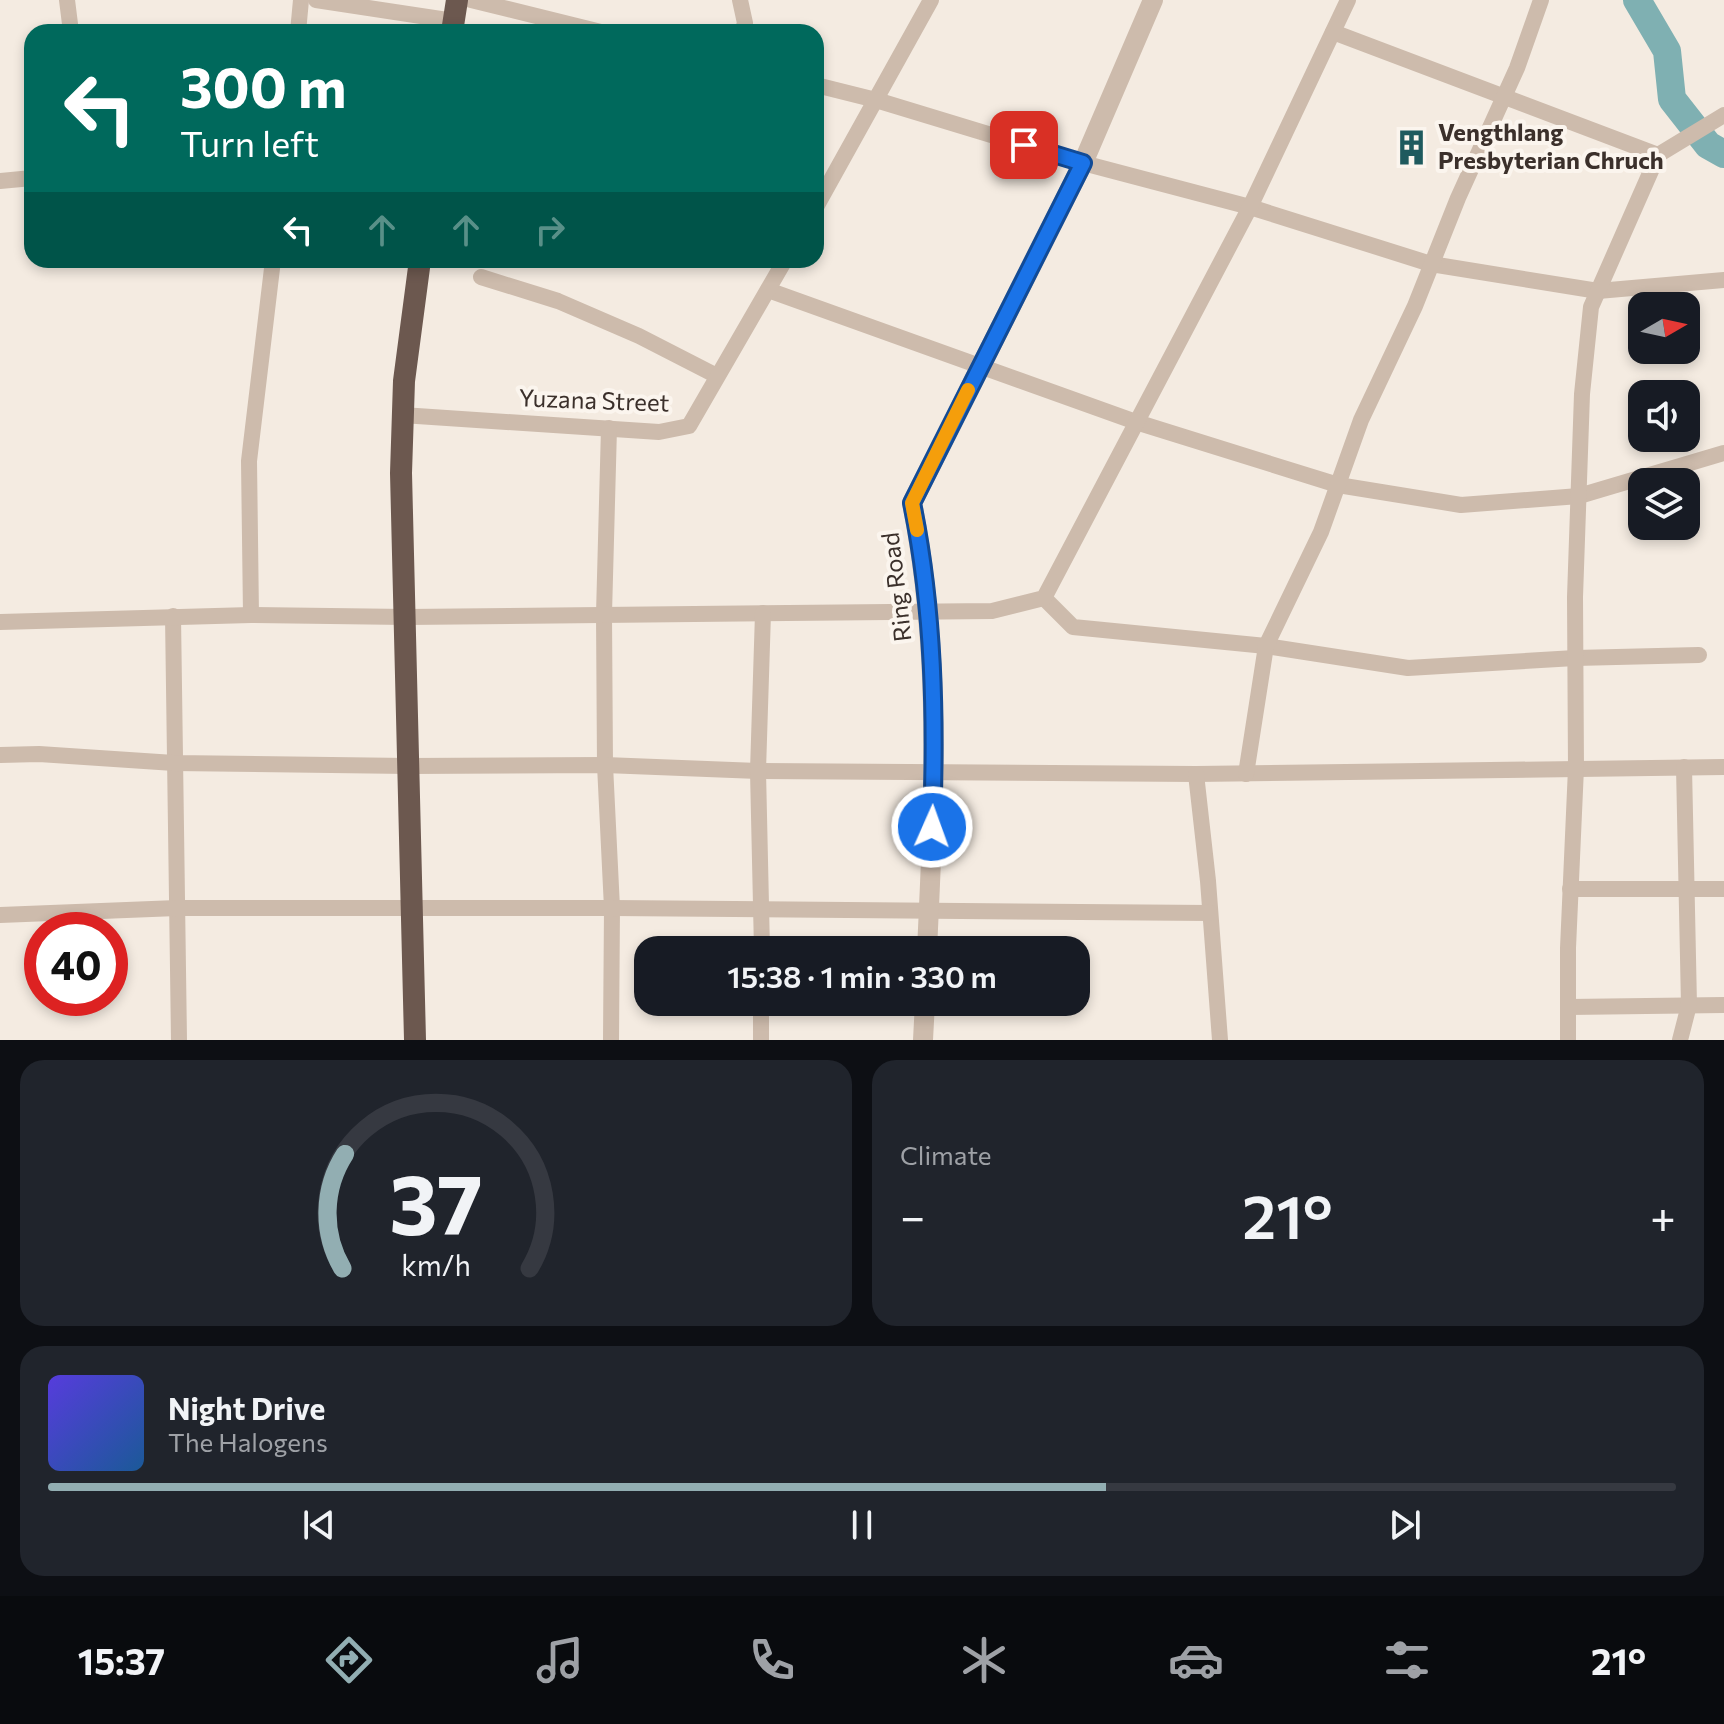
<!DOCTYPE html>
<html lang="en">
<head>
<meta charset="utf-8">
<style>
  body { margin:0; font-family:Commissioner,sans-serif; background:#20242c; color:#f1f3f6; height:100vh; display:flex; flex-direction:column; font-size:30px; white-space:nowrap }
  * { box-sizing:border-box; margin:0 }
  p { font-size:26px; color:#9ea1a6 }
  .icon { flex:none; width:44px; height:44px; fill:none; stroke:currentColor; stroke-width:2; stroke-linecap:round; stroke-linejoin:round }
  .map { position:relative; height:1040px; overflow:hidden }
  .side { display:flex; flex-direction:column; gap:20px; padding:20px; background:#0d0f14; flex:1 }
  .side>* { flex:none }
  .banner { position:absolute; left:24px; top:24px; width:800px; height:244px; border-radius:24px; box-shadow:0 4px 12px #0003; background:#00695c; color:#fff; overflow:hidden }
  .needle { width:52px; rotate:81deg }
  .tools { position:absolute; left:1628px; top:292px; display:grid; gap:16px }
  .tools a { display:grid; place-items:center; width:72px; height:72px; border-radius:16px; background:#171b24; box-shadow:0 4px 12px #0003; font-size:40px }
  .speed { position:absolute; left:24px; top:912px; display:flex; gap:16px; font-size:40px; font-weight:700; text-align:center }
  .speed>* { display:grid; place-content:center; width:104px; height:104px; border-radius:50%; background:#171b24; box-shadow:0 4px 12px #0003; line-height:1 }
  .speed .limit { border:12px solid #d22; background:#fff; color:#111 }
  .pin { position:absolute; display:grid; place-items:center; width:68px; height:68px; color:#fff; margin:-34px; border-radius:16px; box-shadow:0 4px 12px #0006 }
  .me { position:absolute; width:88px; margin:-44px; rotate:2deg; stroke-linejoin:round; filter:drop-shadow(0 0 6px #0008) }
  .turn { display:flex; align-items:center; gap:28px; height:168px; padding:0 24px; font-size:36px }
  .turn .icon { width:104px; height:104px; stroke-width:2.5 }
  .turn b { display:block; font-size:56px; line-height:68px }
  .lanes { display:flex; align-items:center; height:76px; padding:0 24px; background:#0003; justify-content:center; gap:40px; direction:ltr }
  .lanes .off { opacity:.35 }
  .big { font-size:60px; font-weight:600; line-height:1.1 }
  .side .widget { flex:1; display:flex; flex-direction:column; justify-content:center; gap:12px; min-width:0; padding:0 28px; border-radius:24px; background:#20242c }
  .side .dial { align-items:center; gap:0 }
  .dial svg { height:208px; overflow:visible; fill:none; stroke:#363941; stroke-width:7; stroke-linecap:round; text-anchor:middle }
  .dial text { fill:#f1f3f6; stroke:none }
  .song { display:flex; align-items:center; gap:24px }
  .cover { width:96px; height:96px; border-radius:12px; background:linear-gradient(135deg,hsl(250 70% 55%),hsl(210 70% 35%)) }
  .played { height:8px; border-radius:4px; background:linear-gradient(90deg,#92aeb2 65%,#363941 65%) }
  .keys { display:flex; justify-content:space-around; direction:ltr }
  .heat { display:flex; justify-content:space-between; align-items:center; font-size:44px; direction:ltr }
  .side .tiles { flex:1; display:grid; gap:20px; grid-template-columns:1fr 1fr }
  .widget:last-child { grid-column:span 2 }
  .trip { position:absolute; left:634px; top:936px; width:456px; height:80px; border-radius:24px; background:#171b24; box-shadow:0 4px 12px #0003; font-weight:600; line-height:80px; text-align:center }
  .menu { display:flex; height:128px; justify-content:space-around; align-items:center; background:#090b0e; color:#9ea1a6 }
  .menu .icon { width:56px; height:56px }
  .menu .on { color:#92aeb2 }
  .menu b { font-size:36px; color:#f1f3f6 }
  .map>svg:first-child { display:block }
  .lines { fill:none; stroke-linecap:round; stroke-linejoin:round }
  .river { stroke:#7fb0b2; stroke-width:28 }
  .minor { stroke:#cdbbac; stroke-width:16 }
  .tertiary { stroke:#cdbbac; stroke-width:20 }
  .trunk { stroke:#6c584f; stroke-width:22 }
  .route-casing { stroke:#114b97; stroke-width:20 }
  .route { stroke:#1a73e8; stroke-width:14 }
  .slow { stroke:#f59e0b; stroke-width:14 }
  .labels { text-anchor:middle; stroke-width:8; stroke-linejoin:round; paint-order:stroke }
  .poi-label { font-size:24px; font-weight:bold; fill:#3b302b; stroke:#fbf5ee; text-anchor:start }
  .street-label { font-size:24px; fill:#3b302b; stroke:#fbf5ee }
</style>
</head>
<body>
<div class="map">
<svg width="1724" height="1040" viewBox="0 0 1724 1040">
  <rect width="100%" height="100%" fill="#f4ebe1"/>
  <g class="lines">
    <!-- river -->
    <path class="river" d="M 1637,0 L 1667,51 L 1672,99 L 1708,145 L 1724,154"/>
    <!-- minor -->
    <g class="minor">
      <path d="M 67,0 L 71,32"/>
      <path d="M 316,0 L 454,21"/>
      <path d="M 471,0 L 601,32"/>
      <path d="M 740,0 L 745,23 L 742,32"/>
      <path d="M 298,32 L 301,0"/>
      <path d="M 1333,32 L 1658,155"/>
      <path d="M 816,85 L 876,100 L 1083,163 L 1250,207 L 1431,264 L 1598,291 L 1724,280"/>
      <path d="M 0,181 L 32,178"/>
      <path d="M 816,207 L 931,0"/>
      <path d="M 481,277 L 558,301 L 639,336 L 717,376"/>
      <path d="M 768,290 L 1136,422 L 1338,485 L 1461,505 L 1579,496 L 1724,453"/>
      <path d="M 402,415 L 659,432 L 689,426 L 785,260"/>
      <path d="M 609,428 L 604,614 L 605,765 L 612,908 L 611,1040"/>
      <path d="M 1044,598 L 1073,627 L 1266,646 L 1408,668 L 1575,658 L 1699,655"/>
      <path d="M 251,615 L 249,461 L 273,260"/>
      <path d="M 173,616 L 179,1040"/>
      <path d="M 0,622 L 251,615 L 406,617 L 992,611 L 1044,598 L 1250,207 L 1348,0"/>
      <path d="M 0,755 L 39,754 L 174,763 L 408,766 L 605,765 L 758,771 L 1196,774 L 1724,767"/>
      <path d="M 1196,774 L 1208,881 L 1220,1040"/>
      <path d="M 1246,774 L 1266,646 L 1321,532 L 1361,420 L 1415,306 L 1458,198 L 1517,68 L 1541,0"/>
      <path d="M 1570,889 L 1724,889"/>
      <path d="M 0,915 L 177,908 L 612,908 L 1210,913"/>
      <path d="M 762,950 L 758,771 L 763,613"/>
      <path d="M 1569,1007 L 1724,1005"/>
      <path d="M 761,1040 L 761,1002"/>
      <path d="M 1568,1040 L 1568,948 L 1576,768 L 1575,597 L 1582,394 L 1591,307 L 1658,155 L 1724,115"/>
      <path d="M 1680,1040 L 1689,1005 L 1684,767"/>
    </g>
    <!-- tertiary -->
    <g class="tertiary">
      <path d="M 927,950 C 934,800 942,652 912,503 L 1083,163 L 1153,0"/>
      <path d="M 923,1040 L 925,1002"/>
    </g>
    <!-- trunk -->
    <g class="trunk">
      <path d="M 452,32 L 457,0"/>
      <path d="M 415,1040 L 401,473 L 404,381 L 420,260"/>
    </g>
  </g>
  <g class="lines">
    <defs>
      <path id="route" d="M 932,827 C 936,719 934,610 912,503 L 1083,163 L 1024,145"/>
    </defs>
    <!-- route casing -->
    <use href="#route" class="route-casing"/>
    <!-- route -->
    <use href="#route" class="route"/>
    <!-- slow -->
    <path class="slow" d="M 917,530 L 912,503 L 968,390"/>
  </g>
  <!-- icons -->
  <defs>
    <symbol id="building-bare" viewBox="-9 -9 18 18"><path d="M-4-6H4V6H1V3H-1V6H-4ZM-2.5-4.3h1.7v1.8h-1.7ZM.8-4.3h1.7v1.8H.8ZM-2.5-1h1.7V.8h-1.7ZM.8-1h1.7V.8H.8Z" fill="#1f5a5e" stroke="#fbf5ee" stroke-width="2.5" paint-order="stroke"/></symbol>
  </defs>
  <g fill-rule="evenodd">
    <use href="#building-bare" x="1386" y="122" width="51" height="51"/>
  </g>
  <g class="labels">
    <!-- poi labels -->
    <g class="poi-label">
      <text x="1438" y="141">Vengthlang<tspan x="1438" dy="28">Presbyterian Chruch</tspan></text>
    </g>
    <!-- street labels -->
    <g class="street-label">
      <text transform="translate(594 401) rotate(2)" y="8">Yuzana Street</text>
      <text transform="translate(897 587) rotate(-97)" y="8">Ring Road</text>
    </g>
  </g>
</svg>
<div class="tools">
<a><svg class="needle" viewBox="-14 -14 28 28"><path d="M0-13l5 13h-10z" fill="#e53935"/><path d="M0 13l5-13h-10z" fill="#9ea1a6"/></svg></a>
<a><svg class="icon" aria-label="sound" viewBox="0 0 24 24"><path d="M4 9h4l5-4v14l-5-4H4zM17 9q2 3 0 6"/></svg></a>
<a><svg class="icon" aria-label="layers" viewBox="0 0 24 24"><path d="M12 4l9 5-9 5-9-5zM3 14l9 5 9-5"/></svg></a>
</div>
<div class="speed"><div class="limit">40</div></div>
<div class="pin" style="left:1024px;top:145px;background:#d93025"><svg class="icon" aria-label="arrive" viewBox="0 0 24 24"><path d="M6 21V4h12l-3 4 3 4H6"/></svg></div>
<svg class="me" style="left:932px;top:827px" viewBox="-20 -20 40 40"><circle r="17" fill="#1a73e8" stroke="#fff" stroke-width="3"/><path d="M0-11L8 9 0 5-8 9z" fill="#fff"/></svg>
<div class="trip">15:38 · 1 min · 330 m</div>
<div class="banner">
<div class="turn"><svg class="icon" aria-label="left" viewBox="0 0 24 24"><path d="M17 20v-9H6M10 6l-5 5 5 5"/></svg><div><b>300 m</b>Turn left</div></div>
<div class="lanes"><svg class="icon" aria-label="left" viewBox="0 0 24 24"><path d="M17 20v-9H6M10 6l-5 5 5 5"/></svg><svg class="icon off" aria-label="ahead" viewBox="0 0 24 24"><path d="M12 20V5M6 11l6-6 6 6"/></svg><svg class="icon off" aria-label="ahead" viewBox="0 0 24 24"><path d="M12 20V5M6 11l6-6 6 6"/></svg><svg class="icon off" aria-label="right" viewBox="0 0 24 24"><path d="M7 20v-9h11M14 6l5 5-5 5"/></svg></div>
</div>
</div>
<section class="side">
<div class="tiles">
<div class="widget dial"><svg viewBox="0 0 100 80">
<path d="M14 69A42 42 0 1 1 86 69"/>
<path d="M14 69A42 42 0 0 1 15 25" stroke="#92aeb2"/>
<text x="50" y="56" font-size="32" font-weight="700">37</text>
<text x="50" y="72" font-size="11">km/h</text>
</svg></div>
<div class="widget"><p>Climate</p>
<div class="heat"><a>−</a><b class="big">21°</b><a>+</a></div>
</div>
<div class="widget">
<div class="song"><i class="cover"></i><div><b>Night Drive</b><p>The Halogens</p></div></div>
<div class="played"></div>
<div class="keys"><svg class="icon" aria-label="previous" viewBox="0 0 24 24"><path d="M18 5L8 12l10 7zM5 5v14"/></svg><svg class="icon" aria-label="pause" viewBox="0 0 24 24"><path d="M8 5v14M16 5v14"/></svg><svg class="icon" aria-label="next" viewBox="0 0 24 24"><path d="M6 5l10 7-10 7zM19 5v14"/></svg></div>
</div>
</div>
</section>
<nav class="menu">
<b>15:37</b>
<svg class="icon on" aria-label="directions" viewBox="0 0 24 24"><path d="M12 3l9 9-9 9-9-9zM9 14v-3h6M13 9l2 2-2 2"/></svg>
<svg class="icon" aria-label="music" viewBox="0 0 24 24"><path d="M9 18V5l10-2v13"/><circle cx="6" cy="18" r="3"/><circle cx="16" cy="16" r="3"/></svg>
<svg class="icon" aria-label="phone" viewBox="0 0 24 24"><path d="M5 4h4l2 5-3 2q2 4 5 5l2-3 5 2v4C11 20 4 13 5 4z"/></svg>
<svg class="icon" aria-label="climate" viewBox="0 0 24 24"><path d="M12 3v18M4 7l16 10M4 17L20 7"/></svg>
<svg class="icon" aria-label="car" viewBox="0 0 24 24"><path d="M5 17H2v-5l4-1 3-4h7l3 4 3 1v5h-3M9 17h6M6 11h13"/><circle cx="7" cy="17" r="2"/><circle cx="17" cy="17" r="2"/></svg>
<svg class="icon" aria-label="filters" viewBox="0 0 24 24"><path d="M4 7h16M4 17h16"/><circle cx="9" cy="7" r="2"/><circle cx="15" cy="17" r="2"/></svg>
<b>21°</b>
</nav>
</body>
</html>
